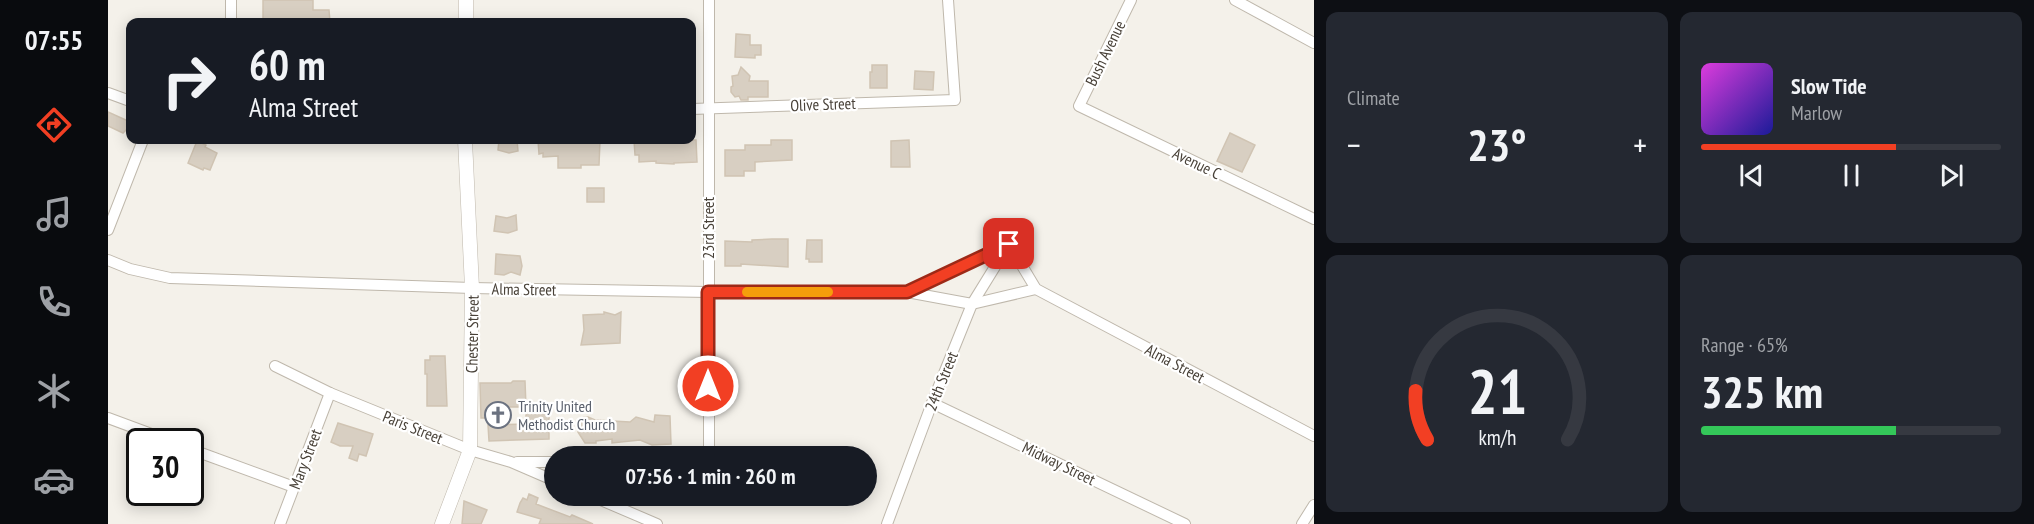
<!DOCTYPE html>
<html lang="en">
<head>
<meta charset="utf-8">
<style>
  body { margin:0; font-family:"PT Sans Narrow",sans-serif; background:#242831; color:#f1f3f6; height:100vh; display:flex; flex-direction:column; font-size:22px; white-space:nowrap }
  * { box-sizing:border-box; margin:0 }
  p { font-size:20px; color:#9ea1a6 }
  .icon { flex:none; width:33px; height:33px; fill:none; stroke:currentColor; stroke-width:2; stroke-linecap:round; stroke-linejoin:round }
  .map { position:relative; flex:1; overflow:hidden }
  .side { display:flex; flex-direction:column; gap:12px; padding:12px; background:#0d0f14; width:720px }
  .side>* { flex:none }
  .guide { position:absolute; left:18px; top:18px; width:570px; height:126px; border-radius:12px; box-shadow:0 3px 15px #0003; background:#171b24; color:#f1f3f6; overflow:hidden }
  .speed { position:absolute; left:18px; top:428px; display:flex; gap:12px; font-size:30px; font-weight:700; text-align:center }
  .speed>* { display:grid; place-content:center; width:78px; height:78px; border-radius:50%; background:#171b24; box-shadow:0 3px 15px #0003; line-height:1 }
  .speed .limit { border:3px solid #111; border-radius:9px; background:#fff; color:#111 }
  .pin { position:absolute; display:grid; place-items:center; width:51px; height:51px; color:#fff; margin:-26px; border-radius:12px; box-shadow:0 3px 9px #0006 }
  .me { position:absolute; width:66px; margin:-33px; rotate:0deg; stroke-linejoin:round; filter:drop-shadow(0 0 4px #0008) }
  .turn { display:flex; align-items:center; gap:21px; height:126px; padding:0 24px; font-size:27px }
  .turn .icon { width:78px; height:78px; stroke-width:2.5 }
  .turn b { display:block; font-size:42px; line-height:51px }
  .big { font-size:45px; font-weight:700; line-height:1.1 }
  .side .card { flex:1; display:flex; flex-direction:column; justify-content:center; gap:9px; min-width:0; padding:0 21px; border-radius:12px; background:#242831 }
  .side .dial { align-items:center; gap:0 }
  .dial svg { height:156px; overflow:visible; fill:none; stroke:#363941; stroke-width:7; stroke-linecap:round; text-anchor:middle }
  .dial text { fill:#f1f3f6; stroke:none }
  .song { display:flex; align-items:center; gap:18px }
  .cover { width:72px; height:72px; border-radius:9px; background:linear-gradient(135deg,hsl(300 70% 55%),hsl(240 70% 35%)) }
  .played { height:6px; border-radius:3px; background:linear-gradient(90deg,#f23f23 65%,#363941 65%) }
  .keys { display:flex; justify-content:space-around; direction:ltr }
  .heat { display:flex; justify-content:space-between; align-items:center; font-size:33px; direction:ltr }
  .charge { height:9px; border-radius:4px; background:linear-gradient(90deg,#34c759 65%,#363941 0) }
  .side .tiles { flex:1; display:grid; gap:12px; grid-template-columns:repeat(2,1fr) }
  .trip { position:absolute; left:436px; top:446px; width:333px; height:60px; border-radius:30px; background:#171b24; box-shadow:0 3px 15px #0003; font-weight:700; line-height:60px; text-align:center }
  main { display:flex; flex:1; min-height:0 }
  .tab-bar { display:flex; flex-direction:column; width:108px; justify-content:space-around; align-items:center; background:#090b0e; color:#9ea1a6 }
  .tab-bar .icon { width:42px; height:42px }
  .tab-bar .active { color:#f23f23 }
  .tab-bar b { font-size:27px; color:#f1f3f6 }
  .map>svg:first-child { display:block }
  .building { fill:#d8cfc2; stroke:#d0c4b3; stroke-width:1.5 }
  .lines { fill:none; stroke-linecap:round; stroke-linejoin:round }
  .minor-casing { stroke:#bfb8ac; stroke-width:12 }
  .tertiary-casing { stroke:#bfb8ac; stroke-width:15 }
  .minor { stroke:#fff; stroke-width:10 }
  .tertiary { stroke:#fff; stroke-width:14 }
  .route-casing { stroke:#9d2917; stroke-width:15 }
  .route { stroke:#f23f23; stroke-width:10 }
  .slow { stroke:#f59e0b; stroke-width:10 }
  .labels { text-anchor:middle; stroke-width:4.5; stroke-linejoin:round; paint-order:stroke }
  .street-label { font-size:16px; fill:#484138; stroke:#fff }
  .worship-label { font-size:16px; fill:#5b616d; stroke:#fff; text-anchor:start }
</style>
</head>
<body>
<main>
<nav class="tab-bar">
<b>07:55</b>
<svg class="icon active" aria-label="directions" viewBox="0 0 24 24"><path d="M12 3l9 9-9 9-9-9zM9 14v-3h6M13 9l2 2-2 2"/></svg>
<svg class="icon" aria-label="music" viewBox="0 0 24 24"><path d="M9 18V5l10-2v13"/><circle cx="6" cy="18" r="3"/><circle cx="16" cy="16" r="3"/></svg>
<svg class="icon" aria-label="phone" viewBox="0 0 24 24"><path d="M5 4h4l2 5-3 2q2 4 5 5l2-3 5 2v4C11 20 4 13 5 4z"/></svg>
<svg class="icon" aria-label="climate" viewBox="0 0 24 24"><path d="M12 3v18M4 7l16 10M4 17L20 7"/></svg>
<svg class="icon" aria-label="car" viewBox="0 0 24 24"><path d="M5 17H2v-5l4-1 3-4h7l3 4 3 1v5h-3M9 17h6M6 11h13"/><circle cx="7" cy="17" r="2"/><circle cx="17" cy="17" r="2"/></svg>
</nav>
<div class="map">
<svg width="1206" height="524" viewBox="0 0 1206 524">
  <rect width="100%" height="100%" fill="#f4f1ea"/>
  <!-- building -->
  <g class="building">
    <path d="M 155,0 L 205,0 L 205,10 L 221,10 L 222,22 L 155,22 Z"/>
    <path d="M 628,34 L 642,35 L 642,45 L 653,45 L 653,55 L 647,55 L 647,58 L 627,57 Z"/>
    <path d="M 764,65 L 779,65 L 779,88 L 762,88 L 762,72 L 764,72 Z"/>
    <path d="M 633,67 L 642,76 L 641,81 L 660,81 L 660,97 L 640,97 L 640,100 L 633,100 L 631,96 L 627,97 L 623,92 L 623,87 L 625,86 L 624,76 L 630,75 Z"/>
    <path d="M 807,71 L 826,72 L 825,90 L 806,89 Z"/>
    <path d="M 0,112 L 20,121 L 19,129 L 15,133 L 0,126 Z"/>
    <path d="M 1122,133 L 1147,145 L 1134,172 L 1109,161 Z"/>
    <path d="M 391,140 L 409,140 L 410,151 L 401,153 L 390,150 Z"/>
    <path d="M 430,140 L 492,140 L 491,165 L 473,165 L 473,168 L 450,168 L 450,156 L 435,157 L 435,153 L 431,154 Z"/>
    <path d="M 526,140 L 588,140 L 589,162 L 566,163 L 566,164 L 548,163 L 548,161 L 531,162 L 531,155 L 527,155 Z"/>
    <path d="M 663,140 L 684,140 L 684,160 L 647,162 L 647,171 L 636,171 L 636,176 L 617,176 L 617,150 L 637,150 L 637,145 L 663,145 Z"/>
    <path d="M 801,140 L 802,167 L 783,167 L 783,141 Z"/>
    <path d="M 89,141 L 98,145 L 97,147 L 109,153 L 102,170 L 96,168 L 95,170 L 80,163 Z"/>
    <rect x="479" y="188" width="17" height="14"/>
    <path d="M 408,215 L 409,230 L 400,233 L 386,231 L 388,216 L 399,218 Z"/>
    <path d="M 664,239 L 680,239 L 680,267 L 633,264 L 633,266 L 617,266 L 617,241 L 644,242 L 644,240 Z"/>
    <path d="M 699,240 L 714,240 L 714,262 L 701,262 L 701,259 L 698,259 Z"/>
    <path d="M 388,254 L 412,256 L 414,266 L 412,275 L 403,272 L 396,275 L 387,274 Z"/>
    <path d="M 496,312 L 507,315 L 513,312 L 512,343 L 473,345 L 476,330 L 475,315 L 496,314 Z"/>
    <path d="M 322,356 L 337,356 L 339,406 L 319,406 L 319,374 L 317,374 L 317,360 L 322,360 Z"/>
    <path d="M 405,381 L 417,381 L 418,407 L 385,407 L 385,418 L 373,418 L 372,383 L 403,383 Z"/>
    <path d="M 441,409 L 441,439 L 381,441 L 380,425 L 418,424 L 418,410 Z"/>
    <path d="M 547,415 L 562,416 L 563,444 L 544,445 L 532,440 L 504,443 L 504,439 L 488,441 L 488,443 L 477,443 L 470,432 L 473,418 L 480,417 L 487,420 L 522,422 L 528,417 L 546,422 Z"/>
    <path d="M 230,423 L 265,434 L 258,456 L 251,454 L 249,461 L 241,458 L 245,446 L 232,446 L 223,442 Z"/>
    <path d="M 421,494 L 430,498 L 428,504 L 462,517 L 464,515 L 485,524 L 431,524 L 433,519 L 409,512 L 412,503 L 415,498 L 419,500 Z"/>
    <path d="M 356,501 L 379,510 L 373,524 L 354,524 Z"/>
  </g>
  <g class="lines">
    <defs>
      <g id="minor">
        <path d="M 1023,0 L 971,106 L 1206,219"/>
        <path d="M 1127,0 L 1206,43"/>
        <path d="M 123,22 L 123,0"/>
        <path d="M 0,93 L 22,101"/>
        <path d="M 584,109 L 847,100 L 840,0"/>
        <path d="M 0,230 L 35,140"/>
        <path d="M 901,244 L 928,289 L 1206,436"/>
        <path d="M 0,260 L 22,269 L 62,278 L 364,288 L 600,292 L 799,292 L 864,304 L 928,289"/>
        <path d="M 799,292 L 900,244"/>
        <path d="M 167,366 L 222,393 L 362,450 L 403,462 L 447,481"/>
        <path d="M 824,403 L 1077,524"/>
        <path d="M 0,418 L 62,441"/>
        <path d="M 82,449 L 186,487"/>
        <path d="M 601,456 L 601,0"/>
        <path d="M 409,462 L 447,462"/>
        <path d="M 481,495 L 549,524"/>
        <path d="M 172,524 L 222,393"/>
        <path d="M 779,524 L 824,403 L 864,304 L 901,244"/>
        <path d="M 1194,524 L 1206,505"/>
      </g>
      <g id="tertiary">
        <path d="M 358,22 L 358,0"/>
        <path d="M 334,524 L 362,450 L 364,288 L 357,140"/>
      </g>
    </defs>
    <!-- minor casing -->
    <use href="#minor" class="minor-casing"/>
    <!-- tertiary casing -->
    <use href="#tertiary" class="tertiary-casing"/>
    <!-- minor -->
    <use href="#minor" class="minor"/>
    <!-- tertiary -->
    <use href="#tertiary" class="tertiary"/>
  </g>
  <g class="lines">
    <defs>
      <path id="route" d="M 600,386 L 600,292 L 799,292 L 901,244"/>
    </defs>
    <!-- route casing -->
    <use href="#route" class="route-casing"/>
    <!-- route -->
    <use href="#route" class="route"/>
    <!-- slow -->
    <path class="slow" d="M 639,292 L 720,292"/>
  </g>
  <!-- icons -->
  <defs>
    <symbol id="church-ring" viewBox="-11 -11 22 22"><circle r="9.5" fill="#fff" stroke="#6b7280" stroke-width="1.5"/><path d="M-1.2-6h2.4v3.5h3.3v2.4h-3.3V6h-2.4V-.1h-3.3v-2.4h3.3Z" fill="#6b7280"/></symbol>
  </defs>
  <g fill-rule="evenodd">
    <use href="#church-ring" x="375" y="400" width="30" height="30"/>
  </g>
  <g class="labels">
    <!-- street labels -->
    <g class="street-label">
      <text transform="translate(997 53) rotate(-64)" y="6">Bush Avenue</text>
      <text transform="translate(715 104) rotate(-2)" y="6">Olive Street</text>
      <text transform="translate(1089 163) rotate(26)" y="6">Avenue C</text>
      <text transform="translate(600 228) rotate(-90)" y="6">23rd Street</text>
      <text transform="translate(416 289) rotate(1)" y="6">Alma Street</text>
      <text transform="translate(364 334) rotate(-89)" y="6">Chester Street</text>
      <text transform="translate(1067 363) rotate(28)" y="6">Alma Street</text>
      <text transform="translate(833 381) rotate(-68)" y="6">24th Street</text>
      <text transform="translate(305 427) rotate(22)" y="6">Paris Street</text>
      <text transform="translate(197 459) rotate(-69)" y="6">Mary Street</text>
      <text transform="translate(951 463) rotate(26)" y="6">Midway Street</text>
    </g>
    <!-- worship labels -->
    <g class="worship-label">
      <text x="410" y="412">Trinity United<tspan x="410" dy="18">Methodist Church</tspan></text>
    </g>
  </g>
</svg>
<div class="speed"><div class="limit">30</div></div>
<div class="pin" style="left:901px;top:244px;background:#d93025"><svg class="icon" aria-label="arrive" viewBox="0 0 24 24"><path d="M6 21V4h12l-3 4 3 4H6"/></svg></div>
<svg class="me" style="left:600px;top:386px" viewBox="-20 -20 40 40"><circle r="17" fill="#f23f23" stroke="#fff" stroke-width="3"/><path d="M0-11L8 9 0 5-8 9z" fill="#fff"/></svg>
<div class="trip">07:56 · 1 min · 260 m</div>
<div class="guide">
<div class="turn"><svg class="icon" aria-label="right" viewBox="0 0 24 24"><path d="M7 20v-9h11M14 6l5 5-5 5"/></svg><div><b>60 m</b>Alma Street</div></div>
</div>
</div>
<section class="side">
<div class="tiles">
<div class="card"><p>Climate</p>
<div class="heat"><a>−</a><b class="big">23°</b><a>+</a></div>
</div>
<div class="card">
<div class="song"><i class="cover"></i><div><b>Slow Tide</b><p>Marlow</p></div></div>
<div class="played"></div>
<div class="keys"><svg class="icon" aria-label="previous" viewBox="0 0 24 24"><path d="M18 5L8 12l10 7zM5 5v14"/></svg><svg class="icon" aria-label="pause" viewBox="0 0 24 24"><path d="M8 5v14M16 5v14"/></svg><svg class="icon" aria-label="next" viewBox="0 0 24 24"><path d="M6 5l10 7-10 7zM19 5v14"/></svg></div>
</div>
<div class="card dial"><svg viewBox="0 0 100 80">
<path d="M14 69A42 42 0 1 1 86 69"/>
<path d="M14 69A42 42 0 0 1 8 44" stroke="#f23f23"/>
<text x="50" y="56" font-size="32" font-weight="700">21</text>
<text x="50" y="72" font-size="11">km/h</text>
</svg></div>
<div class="card"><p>Range · 65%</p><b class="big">325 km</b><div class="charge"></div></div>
</div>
</section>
</main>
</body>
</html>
